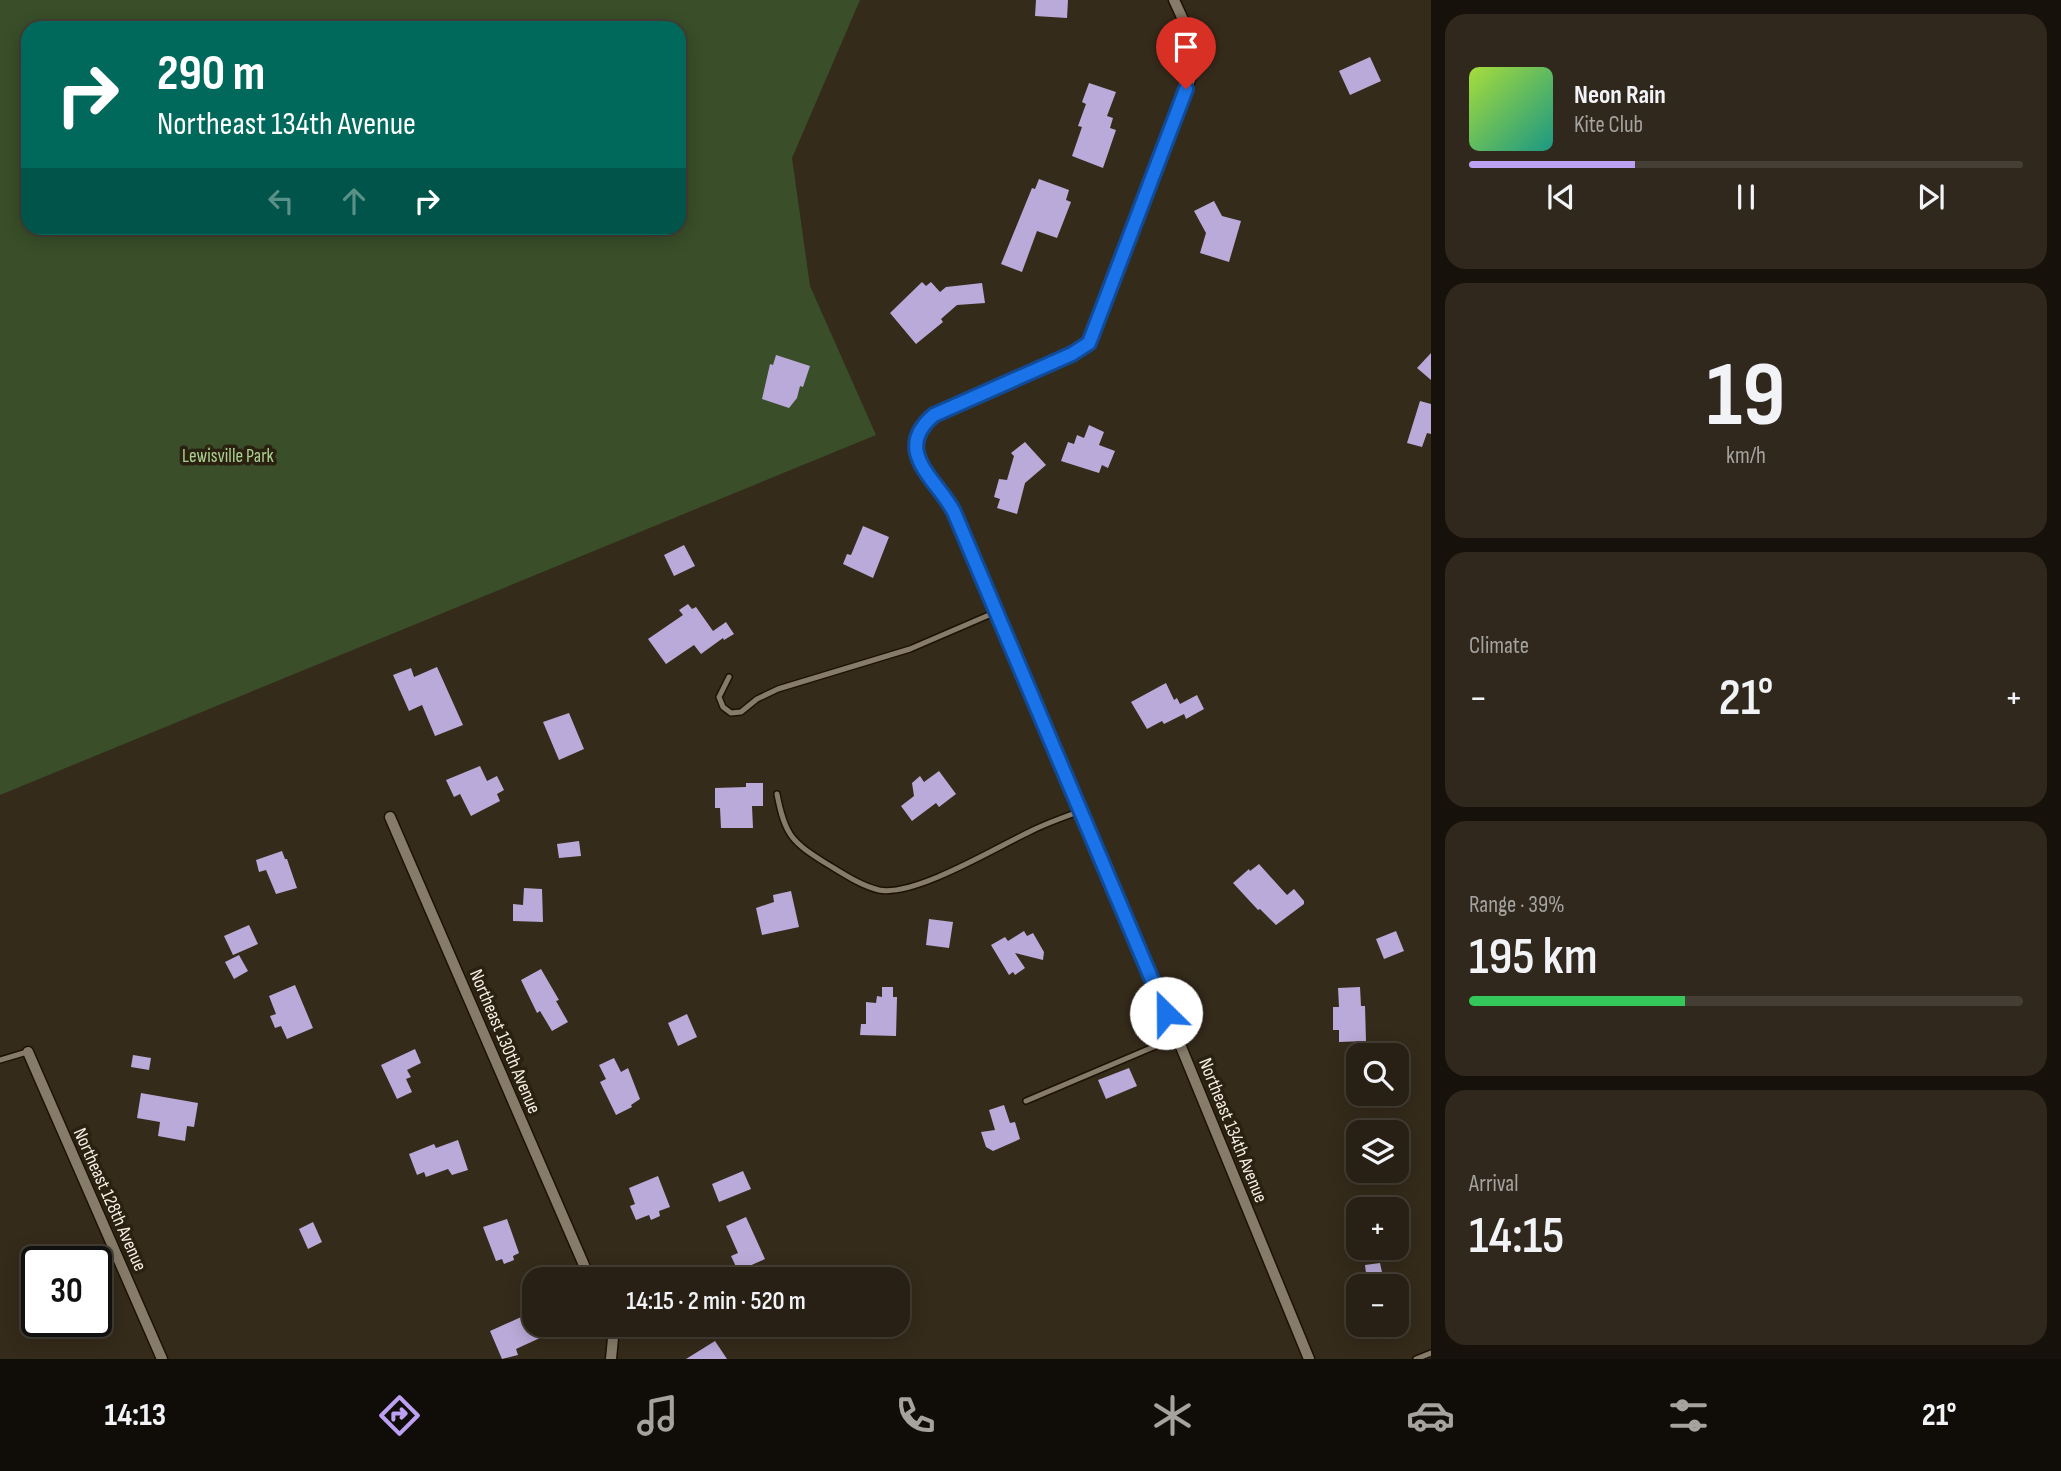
<!DOCTYPE html>
<html lang="en">
<head>
<meta charset="utf-8">
<style>
  body { margin:0; font-family:"Sofia Sans Condensed",sans-serif; background:#30281d; color:#f1f3f6; height:100vh; display:flex; flex-direction:column; font-size:26px; white-space:nowrap }
  * { box-sizing:border-box; margin:0 }
  p { font-size:23px; color:#a5a3a0 }
  .icon { flex:none; width:38px; height:38px; fill:none; stroke:currentColor; stroke-width:2; stroke-linecap:round; stroke-linejoin:round }
  .map { position:relative; flex:1; overflow:hidden }
  .details { display:flex; flex-direction:column; gap:14px; padding:14px; background:#16120b; width:630px }
  .details>* { flex:none }
  .top-card { position:absolute; left:21px; top:21px; width:665px; height:214px; border-radius:21px; box-shadow:0 4px 18px #0003,0 0 0 2px #443e34; background:#00695c; color:#fff; overflow:hidden }
  .controls { position:absolute; left:1346px; top:1043px; display:grid; gap:14px }
  .controls a { display:grid; place-items:center; width:63px; height:63px; border-radius:14px; background:#282014; box-shadow:0 4px 18px #0003,0 0 0 2px #443e34; font-size:35px }
  .speed { position:absolute; left:21px; top:1246px; display:flex; gap:14px; font-size:35px; font-weight:700; text-align:center }
  .speed>* { display:grid; place-content:center; width:91px; height:91px; border-radius:50%; background:#282014; box-shadow:0 4px 18px #0003,0 0 0 2px #443e34; line-height:1 }
  .speed .limit { border:4px solid #111; border-radius:10px; background:#fff; color:#111 }
  .pin { position:absolute; display:grid; place-items:center; width:60px; height:60px; color:#fff; margin:-72px -30px; border-radius:50% 50% 50% 0; rotate:-45deg; box-shadow:0 0 7px #0007 }
  .pin .icon { rotate:45deg }
  .me { position:absolute; width:77px; margin:-38px; rotate:337deg; stroke-linejoin:round; filter:drop-shadow(0 0 5px #0008) }
  .turn { display:flex; align-items:center; gap:24px; height:147px; padding:0 21px; font-size:32px }
  .turn .icon { width:91px; height:91px; stroke-width:2.5 }
  .turn b { display:block; font-size:49px; line-height:60px }
  .lanes { display:flex; align-items:center; height:66px; padding:0 21px; background:#0003; justify-content:center; gap:35px; direction:ltr }
  .lanes .off { opacity:.35 }
  .big { font-size:52px; font-weight:600; line-height:1.1 }
  .details .tile { flex:1; display:flex; flex-direction:column; justify-content:center; gap:10px; min-width:0; padding:0 24px; border-radius:21px; background:#30281d }
  .details .dial { align-items:center; gap:0 }
  .dial b { font-size:91px; line-height:1 }
  .song { display:flex; align-items:center; gap:21px }
  .cover { width:84px; height:84px; border-radius:10px; background:linear-gradient(135deg,hsl(80 70% 55%),hsl(170 70% 35%)) }
  .played { height:7px; border-radius:4px; background:linear-gradient(90deg,#bca0f2 30%,#443e34 30%) }
  .keys { display:flex; justify-content:space-around; direction:ltr }
  .heat { display:flex; justify-content:space-between; align-items:center; font-size:38px; direction:ltr }
  .charge { height:10px; border-radius:5px; background:linear-gradient(90deg,#34c759 39%,#443e34 0) }
  .trip { position:absolute; left:522px; top:1267px; width:388px; height:70px; border-radius:21px; background:#282014; box-shadow:0 4px 18px #0003,0 0 0 2px #443e34; font-weight:600; line-height:70px; text-align:center }
  .tab-bar { display:flex; height:112px; justify-content:space-around; align-items:center; background:#100d08; color:#a5a3a0 }
  .tab-bar .icon { width:49px; height:49px }
  .tab-bar .on { color:#bca0f2 }
  .tab-bar b { font-size:32px; color:#f1f3f6 }
  main { display:flex; flex:1; min-height:0 }
  .map>svg:first-child { display:block }
  .green { fill:#394e29; fill-rule:evenodd }
  .building { fill:#baaad9 }
  .lines { fill:none; stroke-linecap:round; stroke-linejoin:round }
  .service-casing { stroke:#1c1305; stroke-width:8 }
  .minor-casing { stroke:#1c1305; stroke-width:13 }
  .service { stroke:#877b69; stroke-width:5 }
  .minor { stroke:#877b69; stroke-width:10 }
  .route-casing { stroke:#114b97; stroke-width:18 }
  .route { stroke:#1a73e8; stroke-width:12 }
  .labels { text-anchor:middle; stroke-width:7; stroke-linejoin:round; paint-order:stroke }
  .park-label { font-size:19px; fill:#abd290; stroke:#2b2111 }
  .street-label { font-size:19px; fill:#f6efe5; stroke:#2b2111 }
</style>
</head>
<body>
<main>
<div class="map">
<svg width="1431" height="1359" viewBox="0 0 1431 1359">
  <rect width="100%" height="100%" fill="#352b1b"/>
  <!-- green -->
  <path class="green" d="M 0,0 L 860,0 L 792,158 L 810,286 L 876,435 L 0,795 ZM 28,28 L 679,28 L 679,228 L 28,228 Z"/>
  <!-- building -->
  <g class="building">
    <path d="M 1036,0 L 1068,0 L 1067,18 L 1035,16 Z"/>
    <path d="M 1370,57 L 1381,81 L 1350,95 L 1339,71 Z"/>
    <path d="M 1089,83 L 1116,92 L 1107,116 L 1113,118 L 1110,128 L 1116,130 L 1103,168 L 1072,156 L 1082,127 L 1078,126 L 1086,104 L 1082,102 Z"/>
    <path d="M 1039,179 L 1069,190 L 1066,200 L 1071,202 L 1057,238 L 1037,231 L 1022,272 L 1001,264 L 1032,188 L 1035,189 Z"/>
    <path d="M 1214,201 L 1222,216 L 1241,221 L 1229,262 L 1200,253 L 1206,233 L 1194,211 Z"/>
    <path d="M 922,282 L 926,286 L 931,282 L 940,292 L 946,287 L 982,283 L 985,303 L 957,305 L 941,319 L 943,322 L 916,344 L 890,313 Z"/>
    <path d="M 1431,353 L 1431,380 L 1417,368 Z"/>
    <path d="M 776,355 L 810,366 L 803,387 L 800,386 L 797,398 L 789,408 L 762,399 L 770,364 L 773,365 Z"/>
    <path d="M 1420,401 L 1431,404 L 1431,434 L 1427,433 L 1422,447 L 1407,443 Z"/>
    <path d="M 1089,425 L 1104,432 L 1099,445 L 1115,451 L 1108,468 L 1102,465 L 1099,473 L 1061,461 L 1068,442 L 1074,444 L 1077,435 L 1084,438 Z"/>
    <path d="M 1025,442 L 1046,465 L 1025,483 L 1017,514 L 997,508 L 1000,499 L 994,497 L 999,479 L 1007,480 L 1014,456 L 1011,453 Z"/>
    <path d="M 863,526 L 889,537 L 873,578 L 843,564 L 847,554 L 851,555 Z"/>
    <path d="M 684,545 L 695,566 L 674,576 L 664,555 Z"/>
    <path d="M 688,604 L 692,609 L 696,607 L 713,631 L 726,622 L 734,634 L 724,640 L 723,638 L 701,654 L 694,645 L 666,664 L 648,639 L 683,615 L 679,610 Z"/>
    <path d="M 437,667 L 463,725 L 435,736 L 422,705 L 409,711 L 393,675 L 411,668 L 414,677 Z"/>
    <path d="M 1166,683 L 1174,700 L 1177,698 L 1180,704 L 1197,695 L 1204,709 L 1186,719 L 1184,714 L 1164,724 L 1162,721 L 1147,729 L 1131,702 Z"/>
    <path d="M 569,713 L 584,749 L 559,760 L 543,722 Z"/>
    <path d="M 480,766 L 487,781 L 497,776 L 504,790 L 497,794 L 500,801 L 471,816 L 460,794 L 454,797 L 446,780 Z"/>
    <path d="M 939,771 L 956,794 L 939,807 L 936,803 L 912,821 L 901,806 L 914,796 L 912,783 L 920,776 L 924,782 Z"/>
    <path d="M 746,783 L 763,783 L 763,806 L 752,806 L 753,828 L 721,828 L 720,808 L 715,808 L 715,788 L 746,787 Z"/>
    <path d="M 579,841 L 581,856 L 559,858 L 557,844 Z"/>
    <path d="M 282,851 L 285,859 L 287,859 L 297,888 L 276,894 L 266,870 L 259,872 L 256,860 Z"/>
    <path d="M 1259,864 L 1287,895 L 1294,889 L 1304,901 L 1304,904 L 1276,925 L 1260,909 L 1258,910 L 1233,883 L 1249,869 L 1250,871 Z"/>
    <path d="M 524,888 L 542,889 L 543,922 L 513,921 L 513,904 L 523,905 Z"/>
    <path d="M 791,891 L 799,927 L 762,935 L 756,908 L 774,902 L 773,895 Z"/>
    <path d="M 929,919 L 953,922 L 949,948 L 926,945 Z"/>
    <path d="M 249,925 L 258,944 L 233,955 L 224,936 Z"/>
    <path d="M 1024,931 L 1027,936 L 1033,933 L 1044,952 L 1043,960 L 1015,953 L 1025,968 L 1015,975 L 1013,972 L 1009,975 L 991,945 L 1005,937 L 1008,941 Z"/>
    <path d="M 1396,931 L 1404,951 L 1384,959 L 1376,939 Z"/>
    <path d="M 239,955 L 248,971 L 234,979 L 225,962 Z"/>
    <path d="M 541,969 L 559,1000 L 556,1001 L 568,1022 L 552,1031 L 540,1011 L 537,1013 L 521,980 Z"/>
    <path d="M 295,985 L 313,1028 L 287,1039 L 281,1026 L 275,1028 L 270,1016 L 276,1014 L 269,996 Z"/>
    <path d="M 882,987 L 893,987 L 893,997 L 897,997 L 896,1036 L 860,1035 L 861,1024 L 866,1024 L 866,1002 L 876,1003 L 877,996 L 882,997 Z"/>
    <path d="M 1360,987 L 1361,1006 L 1365,1006 L 1366,1041 L 1339,1042 L 1339,1030 L 1333,1030 L 1333,1007 L 1339,1007 L 1338,988 Z"/>
    <path d="M 687,1014 L 697,1037 L 678,1046 L 668,1023 Z"/>
    <path d="M 415,1049 L 421,1063 L 407,1070 L 411,1077 L 406,1079 L 412,1092 L 397,1099 L 381,1065 Z"/>
    <path d="M 133,1055 L 151,1058 L 149,1070 L 131,1067 Z"/>
    <path d="M 614,1058 L 621,1072 L 628,1068 L 640,1099 L 631,1105 L 632,1107 L 616,1115 L 600,1082 L 606,1079 L 599,1065 Z"/>
    <path d="M 1129,1068 L 1137,1086 L 1106,1099 L 1098,1080 Z"/>
    <path d="M 141,1093 L 198,1103 L 194,1127 L 187,1126 L 185,1141 L 158,1136 L 160,1122 L 137,1118 Z"/>
    <path d="M 1004,1105 L 1010,1123 L 1015,1122 L 1020,1139 L 993,1151 L 986,1147 L 981,1132 L 995,1130 L 989,1110 Z"/>
    <path d="M 458,1140 L 468,1170 L 452,1175 L 448,1169 L 426,1177 L 424,1172 L 417,1175 L 409,1154 L 434,1144 L 436,1148 Z"/>
    <path d="M 743,1171 L 751,1189 L 719,1202 L 712,1184 Z"/>
    <path d="M 658,1176 L 670,1207 L 659,1211 L 660,1216 L 651,1220 L 649,1215 L 636,1220 L 630,1206 L 635,1204 L 629,1188 Z"/>
    <path d="M 746,1217 L 765,1259 L 738,1271 L 731,1256 L 738,1253 L 726,1226 Z"/>
    <path d="M 507,1219 L 519,1253 L 513,1256 L 514,1260 L 504,1264 L 502,1259 L 496,1261 L 483,1227 Z"/>
    <path d="M 313,1222 L 322,1242 L 308,1249 L 299,1229 Z"/>
    <path d="M 1380,1263 L 1385,1286 L 1355,1286 L 1353,1275 L 1366,1273 L 1365,1265 Z"/>
    <path d="M 530,1313 L 540,1338 L 516,1349 L 518,1355 L 502,1359 L 490,1331 Z"/>
    <path d="M 715,1341 L 727,1359 L 686,1359 Z"/>
  </g>
  <g class="lines">
    <defs>
      <g id="service">
        <path d="M 729,677 L 719,697 L 723,707 L 731,713 L 741,712 L 757,699 L 778,689 L 910,649 L 996,612"/>
        <path d="M 777,794 C 785,836 792,842 827,864 C 842,873 861,886 879,890 C 915,897 997,847 1031,831 C 1047,823 1064,817 1081,811"/>
        <path d="M 0,1060 L 27,1052"/>
        <path d="M 1026,1101 L 1177,1037"/>
        <path d="M 1416,1359 L 1431,1353"/>
      </g>
      <g id="minor">
        <path d="M 1174,0 L 1197,50 L 1196,64 L 1089,343 L 1072,354 L 934,415 C 891,451 937,479 954,512 L 1177,1037 L 1309,1359"/>
        <path d="M 390,817 L 590,1279"/>
        <path d="M 28,1052 L 162,1359"/>
        <path d="M 609,1325 L 613,1338 L 611,1359"/>
      </g>
    </defs>
    <!-- service casing -->
    <use href="#service" class="service-casing"/>
    <!-- minor casing -->
    <use href="#minor" class="minor-casing"/>
    <!-- service -->
    <use href="#service" class="service"/>
    <!-- minor -->
    <use href="#minor" class="minor"/>
  </g>
  <g class="lines">
    <defs>
      <path id="route" d="M 1166,1013 L 954,512 C 937,479 891,451 934,415 L 1072,354 L 1089,343 L 1186,89"/>
    </defs>
    <!-- route casing -->
    <use href="#route" class="route-casing"/>
    <!-- route -->
    <use href="#route" class="route"/>
  </g>
  <g class="labels">
    <!-- park labels -->
    <g class="park-label">
      <text x="228" y="462">Lewisville Park</text>
    </g>
    <!-- street labels -->
    <g class="street-label">
      <text transform="translate(506 1041) rotate(67)" y="7">Northeast 130th Avenue</text>
      <text transform="translate(1234 1130) rotate(68)" y="7">Northeast 134th Avenue</text>
      <text transform="translate(111 1199) rotate(66)" y="7">Northeast 128th Avenue</text>
    </g>
  </g>
</svg>
<div class="controls">
<a><svg class="icon" aria-label="search" viewBox="0 0 24 24"><circle cx="10" cy="10" r="6"/><path d="M15 15l6 6"/></svg></a>
<a><svg class="icon" aria-label="layers" viewBox="0 0 24 24"><path d="M12 4l9 5-9 5-9-5zM3 14l9 5 9-5"/></svg></a>
<a>+</a>
<a>−</a>
</div>
<div class="speed"><div class="limit">30</div></div>
<div class="pin" style="left:1186px;top:89px;background:#d93025"><svg class="icon" aria-label="arrive" viewBox="0 0 24 24"><path d="M6 21V4h12l-3 4 3 4H6"/></svg></div>
<svg class="me" style="left:1166px;top:1013px" viewBox="-20 -20 40 40"><circle r="19" fill="#fff"/><path d="M0-13L10 11 0 6-10 11z" fill="#1a73e8"/></svg>
<div class="trip">14:15 · 2 min · 520 m</div>
<div class="top-card">
<div class="turn"><svg class="icon" aria-label="right" viewBox="0 0 24 24"><path d="M7 20v-9h11M14 6l5 5-5 5"/></svg><div><b>290 m</b>Northeast 134th Avenue</div></div>
<div class="lanes"><svg class="icon off" aria-label="left" viewBox="0 0 24 24"><path d="M17 20v-9H6M10 6l-5 5 5 5"/></svg><svg class="icon off" aria-label="ahead" viewBox="0 0 24 24"><path d="M12 20V5M6 11l6-6 6 6"/></svg><svg class="icon" aria-label="right" viewBox="0 0 24 24"><path d="M7 20v-9h11M14 6l5 5-5 5"/></svg></div>
</div>
</div>
<section class="details">
<div class="tile">
<div class="song"><i class="cover"></i><div><b>Neon Rain</b><p>Kite Club</p></div></div>
<div class="played"></div>
<div class="keys"><svg class="icon" aria-label="previous" viewBox="0 0 24 24"><path d="M18 5L8 12l10 7zM5 5v14"/></svg><svg class="icon" aria-label="pause" viewBox="0 0 24 24"><path d="M8 5v14M16 5v14"/></svg><svg class="icon" aria-label="next" viewBox="0 0 24 24"><path d="M6 5l10 7-10 7zM19 5v14"/></svg></div>
</div>
<div class="tile dial"><b>19</b><p>km/h</p></div>
<div class="tile"><p>Climate</p>
<div class="heat"><a>−</a><b class="big">21°</b><a>+</a></div>
</div>
<div class="tile"><p>Range · 39%</p><b class="big">195 km</b><div class="charge"></div></div>
<div class="tile"><p>Arrival</p><b class="big">14:15</b></div>
</section>
</main>
<nav class="tab-bar">
<b>14:13</b>
<svg class="icon on" aria-label="directions" viewBox="0 0 24 24"><path d="M12 3l9 9-9 9-9-9zM9 14v-3h6M13 9l2 2-2 2"/></svg>
<svg class="icon" aria-label="music" viewBox="0 0 24 24"><path d="M9 18V5l10-2v13"/><circle cx="6" cy="18" r="3"/><circle cx="16" cy="16" r="3"/></svg>
<svg class="icon" aria-label="phone" viewBox="0 0 24 24"><path d="M5 4h4l2 5-3 2q2 4 5 5l2-3 5 2v4C11 20 4 13 5 4z"/></svg>
<svg class="icon" aria-label="climate" viewBox="0 0 24 24"><path d="M12 3v18M4 7l16 10M4 17L20 7"/></svg>
<svg class="icon" aria-label="car" viewBox="0 0 24 24"><path d="M5 17H2v-5l4-1 3-4h7l3 4 3 1v5h-3M9 17h6M6 11h13"/><circle cx="7" cy="17" r="2"/><circle cx="17" cy="17" r="2"/></svg>
<svg class="icon" aria-label="filters" viewBox="0 0 24 24"><path d="M4 7h16M4 17h16"/><circle cx="9" cy="7" r="2"/><circle cx="15" cy="17" r="2"/></svg>
<b>21°</b>
</nav>
</body>
</html>
